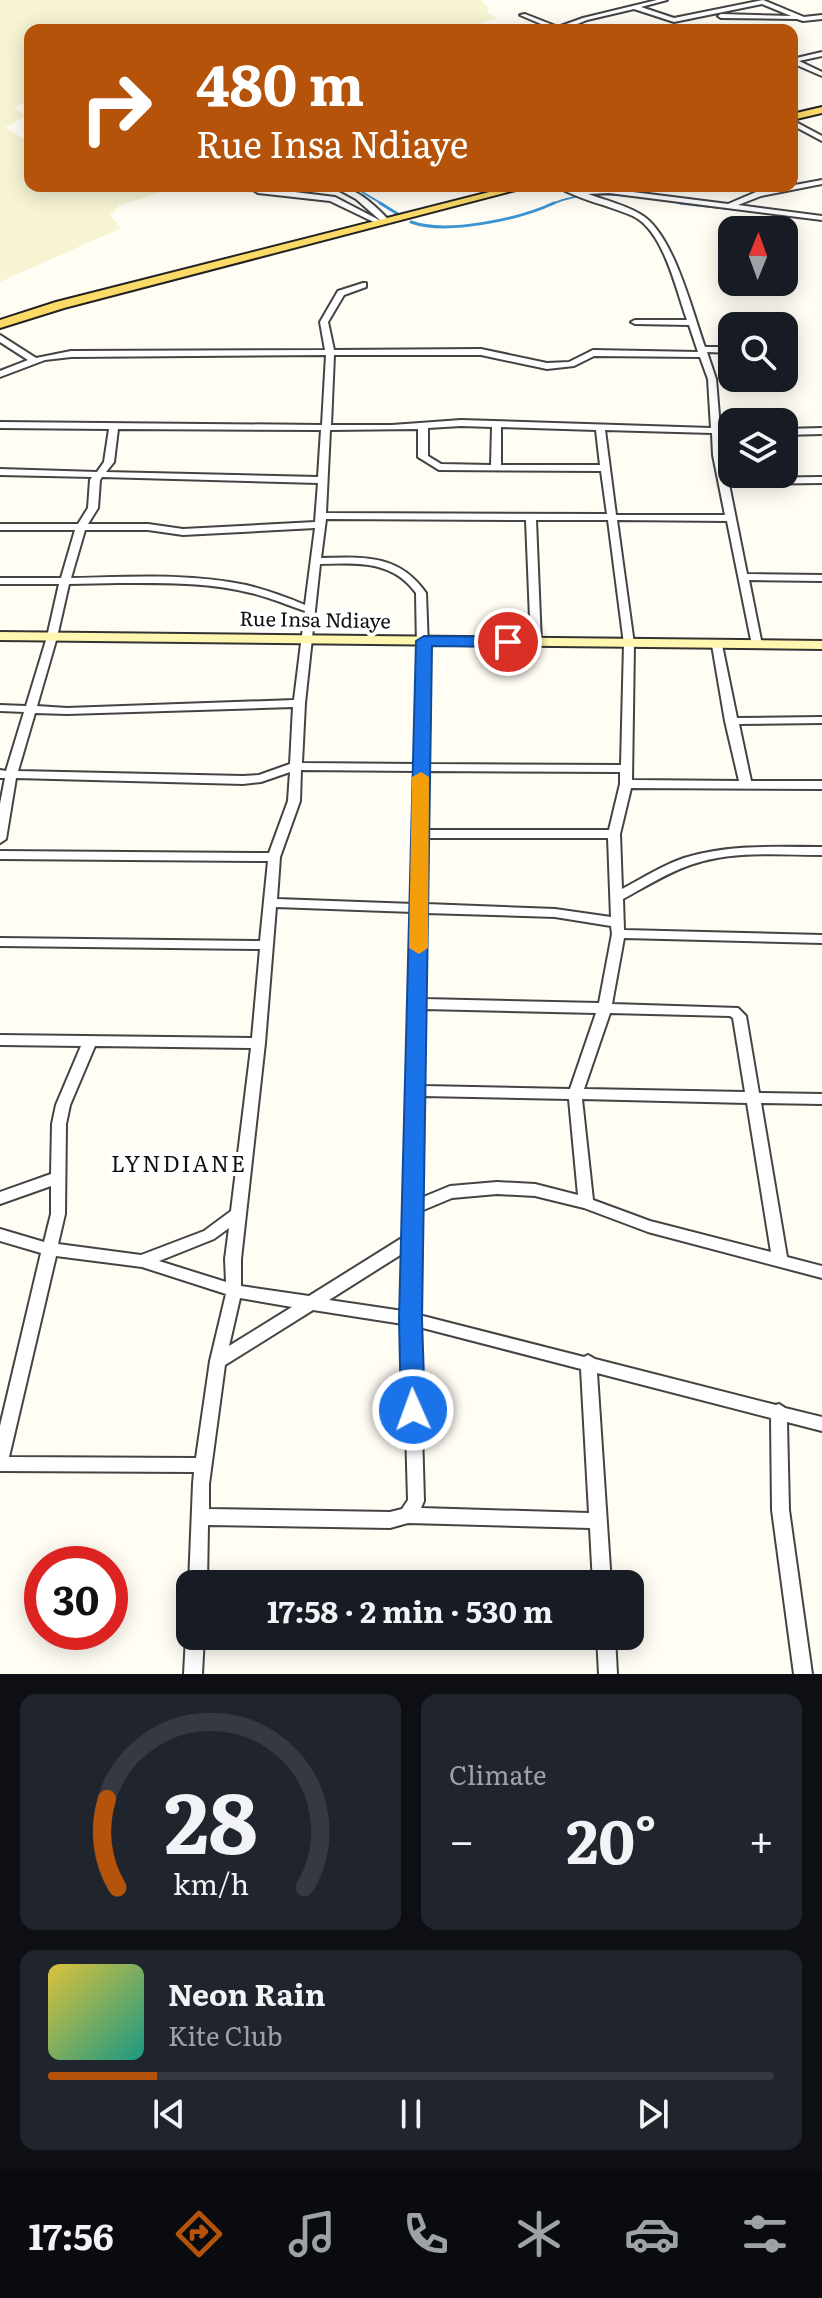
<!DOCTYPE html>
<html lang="en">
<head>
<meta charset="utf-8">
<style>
  body { margin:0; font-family:Literata,serif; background:#20242c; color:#f1f3f6; height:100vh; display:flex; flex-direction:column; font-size:30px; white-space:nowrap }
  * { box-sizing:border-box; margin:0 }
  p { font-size:26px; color:#9ea1a6 }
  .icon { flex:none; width:44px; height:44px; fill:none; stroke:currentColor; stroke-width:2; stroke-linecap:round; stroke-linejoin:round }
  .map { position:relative; height:1674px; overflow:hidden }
  .sheet { display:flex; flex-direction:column; gap:20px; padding:20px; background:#0d0f14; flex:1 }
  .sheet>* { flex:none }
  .hud { position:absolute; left:24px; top:24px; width:774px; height:168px; border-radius:16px; box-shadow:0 4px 20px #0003; background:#b45309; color:#fff; overflow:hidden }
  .needle { width:52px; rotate:1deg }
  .controls { position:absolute; left:718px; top:216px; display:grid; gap:16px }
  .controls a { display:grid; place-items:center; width:80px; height:80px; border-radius:16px; background:#171b24; box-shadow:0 4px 20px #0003; font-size:40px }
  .speed { position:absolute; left:24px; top:1546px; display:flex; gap:16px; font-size:40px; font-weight:700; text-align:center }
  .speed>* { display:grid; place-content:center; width:104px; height:104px; border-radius:50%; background:#171b24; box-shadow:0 4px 20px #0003; line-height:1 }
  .speed .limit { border:12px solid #d22; background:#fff; color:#111 }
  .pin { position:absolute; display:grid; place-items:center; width:68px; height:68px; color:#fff; margin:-34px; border:4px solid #fff; border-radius:50%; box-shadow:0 2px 8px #0007 }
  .me { position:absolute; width:88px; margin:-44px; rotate:358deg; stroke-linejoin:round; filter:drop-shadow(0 0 6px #0008) }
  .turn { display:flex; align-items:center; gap:28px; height:168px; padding:0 40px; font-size:36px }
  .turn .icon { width:104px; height:104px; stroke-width:2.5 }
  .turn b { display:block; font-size:56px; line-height:68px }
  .big { font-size:60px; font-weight:700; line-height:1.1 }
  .sheet .tile { flex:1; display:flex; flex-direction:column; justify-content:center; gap:12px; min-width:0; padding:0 28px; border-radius:16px; background:#20242c }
  .sheet .dial { align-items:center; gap:0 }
  .dial svg { height:208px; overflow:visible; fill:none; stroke:#363941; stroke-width:7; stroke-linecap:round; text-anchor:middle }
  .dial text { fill:#f1f3f6; stroke:none }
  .song { display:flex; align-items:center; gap:24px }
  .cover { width:96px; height:96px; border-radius:12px; background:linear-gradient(135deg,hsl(50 70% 55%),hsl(170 70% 35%)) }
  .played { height:8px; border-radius:4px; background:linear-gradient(90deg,#b45309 15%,#363941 15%) }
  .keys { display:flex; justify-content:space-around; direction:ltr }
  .heat { display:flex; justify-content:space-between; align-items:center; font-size:44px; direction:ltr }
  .sheet .tiles { flex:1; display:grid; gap:20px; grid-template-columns:1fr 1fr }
  .tile:last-child { grid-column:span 2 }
  .trip { position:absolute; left:176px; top:1570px; width:468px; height:80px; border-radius:16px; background:#171b24; box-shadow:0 4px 20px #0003; font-weight:700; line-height:80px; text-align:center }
  .tab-bar { display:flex; height:128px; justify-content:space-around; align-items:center; background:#090b0e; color:#9ea1a6 }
  .tab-bar .icon { width:56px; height:56px }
  .tab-bar .on { color:#b45309 }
  .tab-bar b { font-size:36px; color:#f1f3f6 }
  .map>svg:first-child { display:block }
  .farmland { fill:#f6f4d3 }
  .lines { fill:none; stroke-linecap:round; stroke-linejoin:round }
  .stream-far1 { stroke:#3c94d1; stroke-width:2 }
  .stream { stroke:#3c94d1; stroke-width:3 }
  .minor-casing { stroke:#444; stroke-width:4 }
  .secondary-casing { stroke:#333; stroke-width:4 }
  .primary-casing { stroke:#222; stroke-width:4 }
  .minor { fill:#fff; fill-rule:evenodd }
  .secondary { fill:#fff7af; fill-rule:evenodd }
  .primary { fill:#fbda68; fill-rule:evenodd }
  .route { fill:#1a73e8; stroke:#114b97; stroke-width:2 }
  .slow { fill:#f59e0b }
  .labels { text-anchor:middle; stroke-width:8; stroke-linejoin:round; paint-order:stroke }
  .street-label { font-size:20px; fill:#111; stroke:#fff }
  .neighbourhood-label { font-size:22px; letter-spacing:2px; fill:#111; stroke:#fff }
</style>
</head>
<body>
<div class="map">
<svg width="822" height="1674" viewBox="0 0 822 1674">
  <rect width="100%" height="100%" fill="#fffdf4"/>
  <!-- farmland -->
  <path class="farmland" d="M 0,0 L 481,0 L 489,9 L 486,11 L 497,18 L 455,30 L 30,30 L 30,101 L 14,107 L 26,116 L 5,127 L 30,143 L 30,186 L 180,186 L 120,205 L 110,215 L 121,228 L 0,282 Z"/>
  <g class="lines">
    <!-- stream-far1 -->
    <g class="stream-far1">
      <path d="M 352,186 L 384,205"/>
      <path d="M 549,205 C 594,184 651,200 699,205"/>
    </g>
    <!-- stream -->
    <g class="stream">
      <path d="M 380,203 L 401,216"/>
      <path d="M 680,203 L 761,212"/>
      <path d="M 411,222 C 446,235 520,219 554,203"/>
    </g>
    <defs>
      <g id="minor">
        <path d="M 657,0 L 667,0 L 641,7 L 674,18 L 763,0 L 804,17 L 822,15 L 822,19 L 803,21 L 797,19 L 721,18 L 718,16 L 721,14 L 791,16 L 762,4 L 674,22 L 634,9 L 587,20 L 563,30 L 555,30 L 520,15 L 525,14 L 558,27 L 583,18 Z"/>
        <path d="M 822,52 L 822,56 L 799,61 L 822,72 L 822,76 L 792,63 L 792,59 Z"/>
        <path d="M 792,120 L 822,136 L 822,141 L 792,125 Z"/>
        <path d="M 822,180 L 822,184 L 761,196 L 738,205 L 822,216 L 822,220 L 609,193 L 588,194 C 605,200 625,205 640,214 C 673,232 692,311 705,347 L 732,347 L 732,353 L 707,352 L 716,379 L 720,428 L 732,428 L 732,434 L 721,433 L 727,478 L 822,477 L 822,483 L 729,484 L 747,574 L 822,575 L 822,581 L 749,580 L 762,645 L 757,648 L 752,645 L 727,521 L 617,520 L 634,644 L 632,780 L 739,781 L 725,721 L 712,645 L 713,643 L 721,643 L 722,645 L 737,718 L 822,717 L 822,723 L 739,724 L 751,781 L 822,781 L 822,789 L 631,788 L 620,834 L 622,889 C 643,878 663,865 684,858 C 728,844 776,847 822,847 L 822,855 C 779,855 732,850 690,865 C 667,873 645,887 623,899 L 624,930 L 822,935 L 822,943 L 624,938 L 612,1004 L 738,1008 L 746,1016 L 759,1093 L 822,1094 L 822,1104 L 761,1103 L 787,1257 L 822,1266 L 822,1278 L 648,1232 L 584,1208 L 535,1196 L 497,1194 L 452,1198 L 421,1211 L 419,1315 L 584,1357 L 588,1355 L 595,1359 L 776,1405 L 779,1404 L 785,1408 L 822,1417 L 822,1431 L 787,1422 L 789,1510 L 812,1674 L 794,1674 L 772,1510 L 771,1418 L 597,1373 L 611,1584 L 593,1584 L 590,1528 L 408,1523 L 390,1528 L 208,1525 L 207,1584 L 190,1584 L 190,1586 L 189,1584 L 193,1484 L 194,1472 L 0,1471 L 0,1426 L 41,1253 L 0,1241 L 0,1229 L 44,1242 L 51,1214 L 51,1186 L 0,1204 L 0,1192 L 51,1174 L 52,1124 L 56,1105 L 81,1046 L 0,1045 L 0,1035 L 252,1038 L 260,949 L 0,946 L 0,938 L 260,941 L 268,861 L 0,859 L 0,851 L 269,853 L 288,801 L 290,772 L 261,782 L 243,784 L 16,778 L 6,839 L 0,843 L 0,804 L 5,778 L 0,778 L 0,770 L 6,771 L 24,712 L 0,711 L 0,705 L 26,706 L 47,637 L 59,584 L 0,584 L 0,578 L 61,578 L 75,530 L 0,530 L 0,524 L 78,524 L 88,508 L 90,480 L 92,477 L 0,475 L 0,469 L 97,472 L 104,462 L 109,429 L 0,428 L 0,422 L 322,425 L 326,355 L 71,357 L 45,360 L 0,377 L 0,371 L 28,360 L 0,342 L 0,335 L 36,358 L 71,351 L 325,350 L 320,322 L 338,291 L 363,283 L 366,283 L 366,287 L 344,295 L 328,322 L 334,350 L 481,349 L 547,363 L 569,362 L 593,350 L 698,352 L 689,325 L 635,324 L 631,322 L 635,320 L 687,320 C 676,290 664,231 633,216 C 608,205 579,200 556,186 L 567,186 L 580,191 L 609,189 L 728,204 L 756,192 ZM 334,355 L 481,355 L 547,369 L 574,366 L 594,356 L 700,357 L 708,379 L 711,428 L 461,420 L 392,425 L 331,425 ZM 461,426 L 492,427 L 491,465 L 441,464 L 428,456 L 428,428 ZM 501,427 L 596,430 L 600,465 L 501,465 ZM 118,429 L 321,430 L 318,477 L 106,472 L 114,462 ZM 418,429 L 418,457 L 439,470 L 601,471 L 607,514 L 326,513 L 330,430 ZM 605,430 L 712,433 L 713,455 L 725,515 L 616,515 ZM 102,477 L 318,483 L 315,522 L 183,529 L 148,524 L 88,524 L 98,508 L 100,480 ZM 326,519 L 526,520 L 531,643 L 536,646 L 541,643 L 536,520 L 608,520 L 624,644 L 621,765 L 428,764 L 430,703 L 426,593 C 399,554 364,557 321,558 ZM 315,528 L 305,605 C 286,597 266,590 246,585 C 189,573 129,577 71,578 L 85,530 L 148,530 L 183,535 ZM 320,564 C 357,563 392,560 416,593 L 418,703 L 417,764 L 302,763 L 305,703 ZM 119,583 C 163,583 209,582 251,593 C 269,597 287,605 305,611 L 294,700 L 67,708 L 37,706 L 57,637 L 69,584 ZM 293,707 L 290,764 L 259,775 L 243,776 L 18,771 L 35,713 L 67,714 ZM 301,770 L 417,771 L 414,904 L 277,899 L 280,857 L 300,801 ZM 428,771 L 620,772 L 620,784 L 609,830 L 427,830 ZM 427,838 L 608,838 L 611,917 L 555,909 L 426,904 ZM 276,907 L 413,912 L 405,1236 L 309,1296 L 241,1286 L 241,1259 L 265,1043 ZM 426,913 L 555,917 L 611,926 L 612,934 L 599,1003 L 424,999 ZM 424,1009 L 596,1013 L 570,1089 L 423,1086 ZM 610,1013 L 730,1016 L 733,1018 L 745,1092 L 584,1089 ZM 95,1046 L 251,1048 L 231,1211 L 204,1231 L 141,1255 L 58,1244 L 65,1214 L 66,1124 L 70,1105 ZM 423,1096 L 569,1099 L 578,1195 L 535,1184 L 497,1182 L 450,1186 L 421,1198 ZM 582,1099 L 747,1103 L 771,1252 L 650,1221 L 593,1200 ZM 229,1228 L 225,1259 L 226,1282 L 159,1261 L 214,1239 ZM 405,1252 L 403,1311 L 329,1300 ZM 56,1256 L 142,1267 L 226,1294 L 210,1361 L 196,1458 L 9,1457 ZM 240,1298 L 292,1307 L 229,1346 ZM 313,1310 L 403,1324 L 408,1500 L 402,1509 L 390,1512 L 209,1509 L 209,1484 L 225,1365 ZM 419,1327 L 581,1369 L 589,1513 L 421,1508 L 424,1501 Z"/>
        <path d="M 247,186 L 335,197 L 381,221 L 356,199 L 332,186 C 356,186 374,205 390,221 L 380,225 L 330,201 L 258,193 Z"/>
        <path d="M 784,349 L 791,351 L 792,353 L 788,356 L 784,355 Z"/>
        <path d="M 822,428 L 822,434 L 784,435 L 784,429 Z"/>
        <path d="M 189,1630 L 190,1636 L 204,1636 L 202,1674 L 184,1674 L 186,1636 Z"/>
        <path d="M 597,1636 L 615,1636 L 617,1674 L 599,1674 Z"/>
      </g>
      <path id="secondary" d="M 0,632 L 822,641 L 822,649 L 0,640 Z"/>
      <g id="primary">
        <path d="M 822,107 L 822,113 L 792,120 L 792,114 Z"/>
        <path d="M 513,186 L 531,186 L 64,308 L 0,328 L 0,320 L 56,302 Z"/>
      </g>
    </defs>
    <!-- minor casing -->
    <use href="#minor" class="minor-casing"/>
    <!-- secondary casing -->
    <use href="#secondary" class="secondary-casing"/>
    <!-- primary casing -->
    <use href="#primary" class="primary-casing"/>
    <!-- minor -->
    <use href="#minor" class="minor"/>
    <!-- secondary -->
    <use href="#secondary" class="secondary"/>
    <!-- primary -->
    <use href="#primary" class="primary"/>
  </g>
  <!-- route -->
  <path class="route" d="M 424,636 L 508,637 L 516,642 L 508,647 L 432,646 L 422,1319 L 425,1410 L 422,1417 L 413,1420 L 405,1417 L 401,1410 L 399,1319 L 416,641 Z"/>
  <!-- slow -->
  <path class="slow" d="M 421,772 L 429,777 L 428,948 L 419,954 L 409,948 L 412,777 Z"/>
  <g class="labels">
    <!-- street labels -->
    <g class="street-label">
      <text transform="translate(315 620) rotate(1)" y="7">Rue Insa Ndiaye</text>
    </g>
    <!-- neighbourhood labels -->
    <g class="neighbourhood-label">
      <text x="179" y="1172">LYNDIANE</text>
    </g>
  </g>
</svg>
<div class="controls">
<a><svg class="needle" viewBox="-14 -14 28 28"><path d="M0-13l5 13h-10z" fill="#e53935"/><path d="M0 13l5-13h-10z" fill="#9ea1a6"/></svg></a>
<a><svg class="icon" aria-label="search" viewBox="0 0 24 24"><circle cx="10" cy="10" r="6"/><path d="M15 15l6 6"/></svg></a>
<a><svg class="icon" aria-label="layers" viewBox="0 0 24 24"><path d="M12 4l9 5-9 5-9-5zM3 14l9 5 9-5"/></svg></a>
</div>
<div class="speed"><div class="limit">30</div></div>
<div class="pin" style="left:508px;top:642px;background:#d93025"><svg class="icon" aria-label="arrive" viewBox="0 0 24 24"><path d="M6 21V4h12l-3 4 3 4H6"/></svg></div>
<svg class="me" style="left:413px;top:1410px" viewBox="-20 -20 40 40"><circle r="17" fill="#1a73e8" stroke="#fff" stroke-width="3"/><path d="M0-11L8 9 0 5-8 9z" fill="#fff"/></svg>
<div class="trip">17:58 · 2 min · 530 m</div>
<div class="hud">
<div class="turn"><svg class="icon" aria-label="right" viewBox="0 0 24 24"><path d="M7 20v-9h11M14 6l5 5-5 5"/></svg><div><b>480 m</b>Rue Insa Ndiaye</div></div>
</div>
</div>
<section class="sheet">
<div class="tiles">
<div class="tile dial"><svg viewBox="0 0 100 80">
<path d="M14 69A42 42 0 1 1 86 69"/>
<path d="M14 69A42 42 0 0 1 10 35" stroke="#b45309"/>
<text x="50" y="56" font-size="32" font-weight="700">28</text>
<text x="50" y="72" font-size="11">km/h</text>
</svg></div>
<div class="tile"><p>Climate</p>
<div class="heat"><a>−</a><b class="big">20°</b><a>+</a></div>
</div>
<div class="tile">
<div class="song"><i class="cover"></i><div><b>Neon Rain</b><p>Kite Club</p></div></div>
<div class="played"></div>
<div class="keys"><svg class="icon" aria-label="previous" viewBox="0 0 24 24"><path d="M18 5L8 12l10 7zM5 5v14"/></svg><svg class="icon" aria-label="pause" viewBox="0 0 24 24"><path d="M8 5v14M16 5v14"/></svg><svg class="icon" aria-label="next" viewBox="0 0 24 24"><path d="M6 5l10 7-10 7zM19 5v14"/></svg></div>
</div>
</div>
</section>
<nav class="tab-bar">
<b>17:56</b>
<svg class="icon on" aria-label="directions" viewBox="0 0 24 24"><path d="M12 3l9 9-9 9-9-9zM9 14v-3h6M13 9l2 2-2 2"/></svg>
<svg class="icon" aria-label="music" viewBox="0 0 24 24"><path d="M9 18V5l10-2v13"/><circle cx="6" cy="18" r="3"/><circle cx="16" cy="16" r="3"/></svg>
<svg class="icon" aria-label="phone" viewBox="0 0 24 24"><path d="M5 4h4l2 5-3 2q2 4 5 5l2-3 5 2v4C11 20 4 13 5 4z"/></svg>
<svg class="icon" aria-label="climate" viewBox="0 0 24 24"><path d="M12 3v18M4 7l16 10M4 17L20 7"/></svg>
<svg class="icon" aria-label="car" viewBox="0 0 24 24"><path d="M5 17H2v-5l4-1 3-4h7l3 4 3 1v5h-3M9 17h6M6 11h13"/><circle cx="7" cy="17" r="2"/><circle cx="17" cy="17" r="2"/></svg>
<svg class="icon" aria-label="filters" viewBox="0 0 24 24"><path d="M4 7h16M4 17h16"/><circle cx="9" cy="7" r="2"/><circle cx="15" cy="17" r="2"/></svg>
</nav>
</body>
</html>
